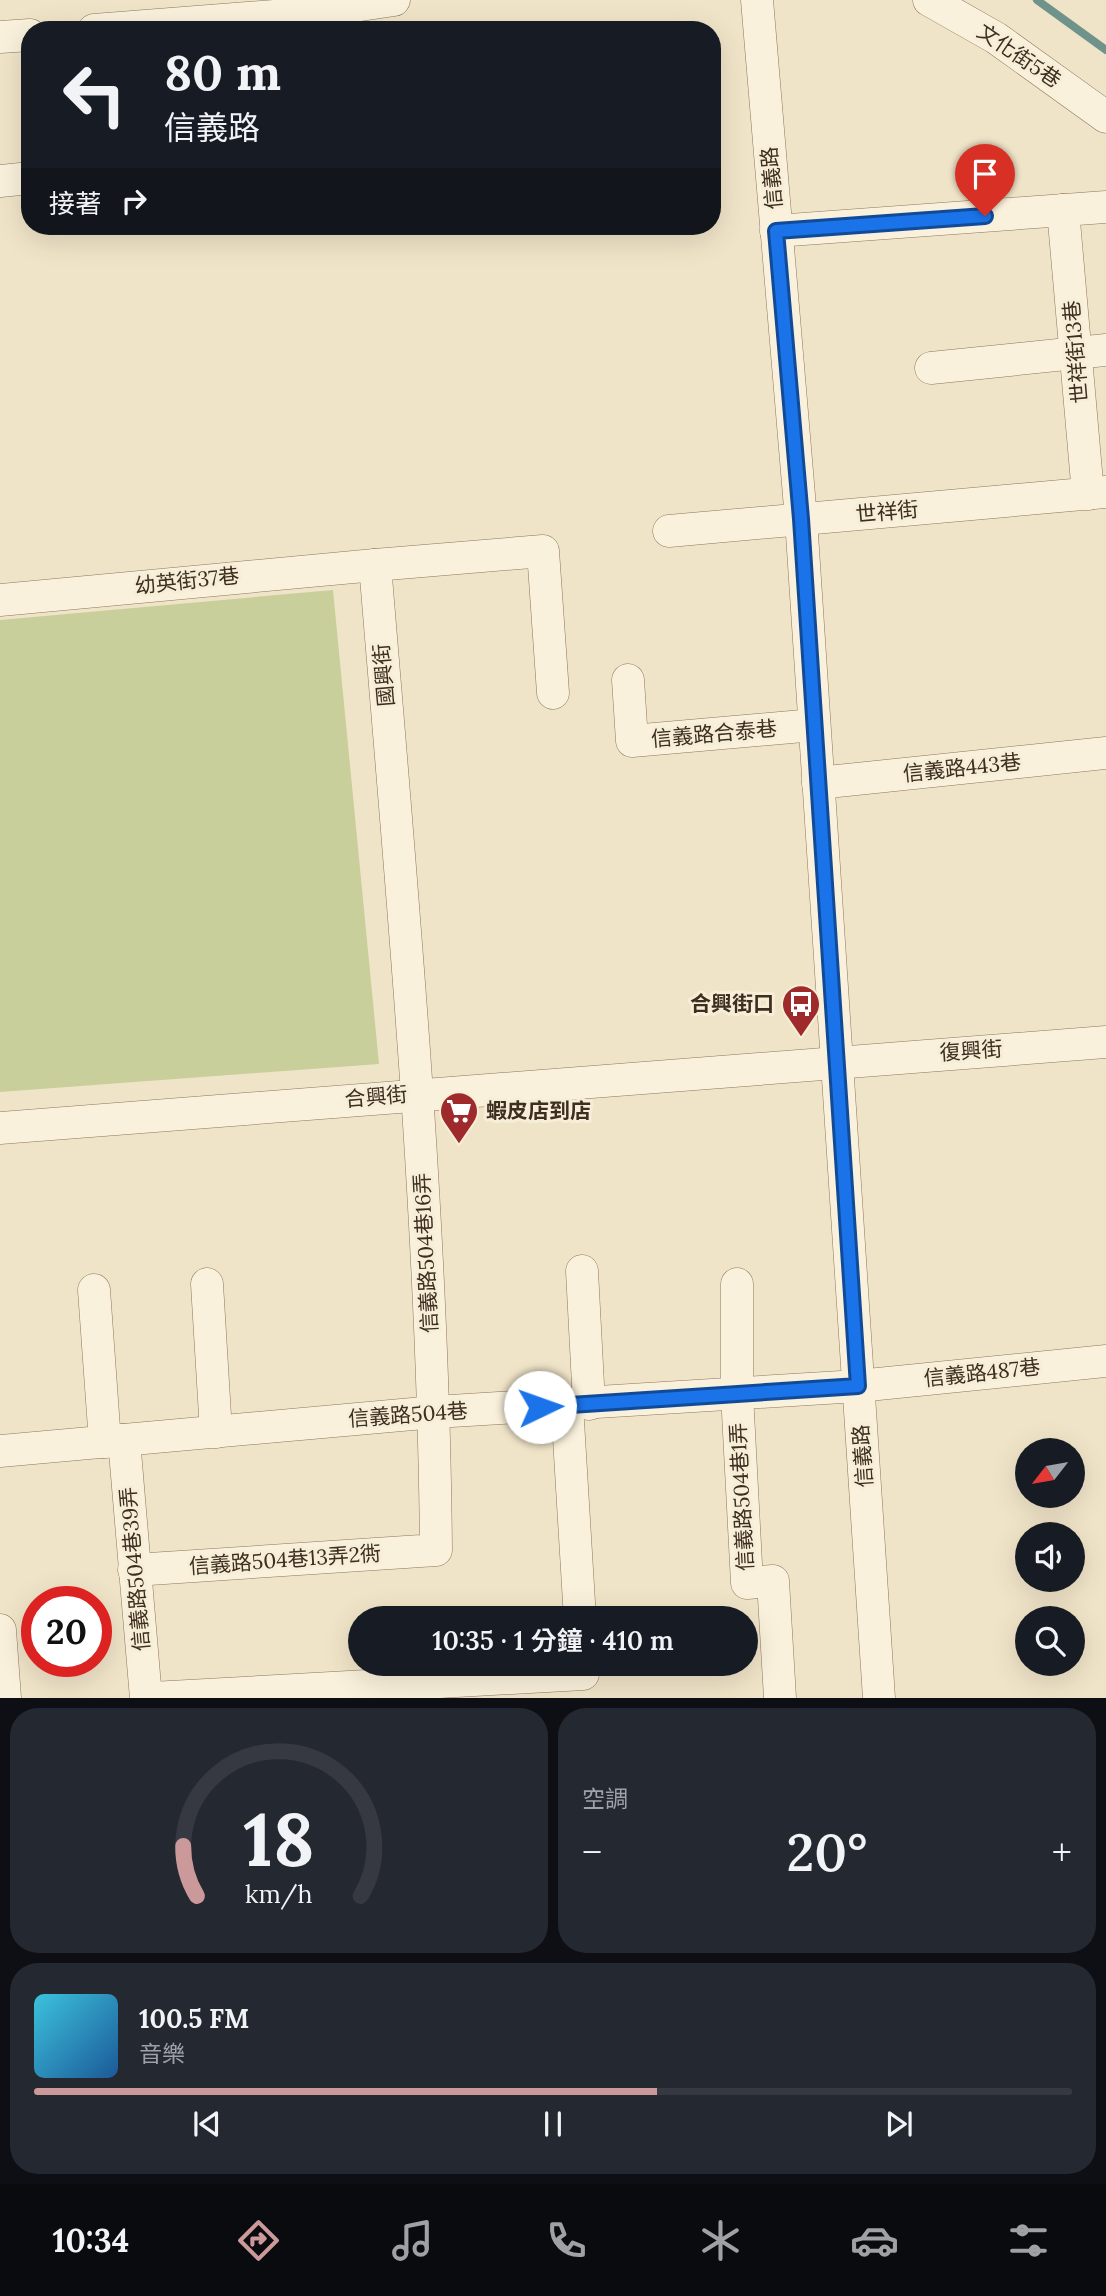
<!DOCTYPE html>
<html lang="zh-TW">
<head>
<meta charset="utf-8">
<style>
  body { margin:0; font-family:Lora,"Noto Sans TC",serif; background:#242831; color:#f1f3f6; height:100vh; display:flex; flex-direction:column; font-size:26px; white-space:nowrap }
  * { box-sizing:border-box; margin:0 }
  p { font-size:23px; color:#9ea1a6 }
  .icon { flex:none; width:38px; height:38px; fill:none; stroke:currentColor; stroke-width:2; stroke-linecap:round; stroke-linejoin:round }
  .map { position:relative; height:1698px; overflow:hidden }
  .sheet { display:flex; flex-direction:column; gap:10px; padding:10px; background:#0d0f14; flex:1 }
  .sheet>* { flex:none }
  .banner { position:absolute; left:21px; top:21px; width:700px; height:214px; border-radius:28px; box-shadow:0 7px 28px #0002; background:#171b24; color:#f1f3f6; overflow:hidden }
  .needle { width:46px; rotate:239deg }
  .buttons { position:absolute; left:1015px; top:1438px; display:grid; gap:14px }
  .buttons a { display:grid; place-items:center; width:70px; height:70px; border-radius:50%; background:#171b24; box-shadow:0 7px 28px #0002; font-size:35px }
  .speed { position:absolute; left:21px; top:1586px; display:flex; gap:14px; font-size:35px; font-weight:700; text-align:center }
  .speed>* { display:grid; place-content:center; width:91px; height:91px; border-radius:50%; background:#171b24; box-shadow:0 7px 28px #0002; line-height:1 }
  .speed .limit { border:10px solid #d22; background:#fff; color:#111 }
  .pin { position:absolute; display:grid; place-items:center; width:60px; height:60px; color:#fff; margin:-72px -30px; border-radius:50% 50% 50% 0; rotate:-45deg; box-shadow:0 0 7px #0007 }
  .pin .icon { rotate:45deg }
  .me { position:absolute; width:77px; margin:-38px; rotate:87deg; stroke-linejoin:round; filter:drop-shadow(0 0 5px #0008) }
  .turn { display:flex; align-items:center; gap:24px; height:147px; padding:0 28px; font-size:32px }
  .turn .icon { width:91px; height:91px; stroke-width:2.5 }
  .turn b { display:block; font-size:49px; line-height:60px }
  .then { display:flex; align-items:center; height:66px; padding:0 28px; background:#0003; gap:14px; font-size:26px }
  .big { font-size:52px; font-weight:600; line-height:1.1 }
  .sheet .widget { flex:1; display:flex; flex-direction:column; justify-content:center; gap:10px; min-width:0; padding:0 24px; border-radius:28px; background:#242831 }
  .sheet .dial { align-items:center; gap:0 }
  .dial svg { height:182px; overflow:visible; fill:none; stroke:#363941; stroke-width:7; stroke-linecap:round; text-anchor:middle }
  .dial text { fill:#f1f3f6; stroke:none }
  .song { display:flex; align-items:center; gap:21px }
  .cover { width:84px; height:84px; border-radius:10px; background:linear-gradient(135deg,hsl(190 70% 55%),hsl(210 70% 35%)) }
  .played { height:7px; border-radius:4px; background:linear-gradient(90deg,#cc999b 60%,#363941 60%) }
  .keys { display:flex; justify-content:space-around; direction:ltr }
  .heat { display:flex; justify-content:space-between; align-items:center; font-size:38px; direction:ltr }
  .sheet .tiles { flex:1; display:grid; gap:10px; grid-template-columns:1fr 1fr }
  .widget:last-child { grid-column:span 2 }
  .trip { position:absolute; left:348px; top:1606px; width:410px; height:70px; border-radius:35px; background:#171b24; box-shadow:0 7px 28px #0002; font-weight:600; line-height:70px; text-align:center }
  .tabs { display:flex; height:112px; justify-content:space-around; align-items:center; background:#090b0e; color:#9ea1a6 }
  .tabs .icon { width:49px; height:49px }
  .tabs .selected { color:#cc999b }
  .tabs b { font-size:32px; color:#f1f3f6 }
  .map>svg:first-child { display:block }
  .green { fill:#c9cf9b }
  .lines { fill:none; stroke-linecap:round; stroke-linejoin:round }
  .stream { stroke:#6f938a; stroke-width:8 }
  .minor-casing { stroke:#8d765c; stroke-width:33 }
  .minor { stroke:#faf1dc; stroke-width:32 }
  .route-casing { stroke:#114b97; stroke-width:18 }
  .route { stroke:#1a73e8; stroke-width:12 }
  .labels { text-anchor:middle; stroke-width:6; stroke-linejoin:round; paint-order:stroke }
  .street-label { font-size:21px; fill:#3d2e20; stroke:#f7eed8 }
  .poi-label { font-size:21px; font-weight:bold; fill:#3d2e20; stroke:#f7eed8; text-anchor:end }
</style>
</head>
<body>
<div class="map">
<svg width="1106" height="1698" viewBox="0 0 1106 1698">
  <rect width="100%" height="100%" fill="#f0e4c8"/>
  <!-- green -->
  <path class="green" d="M 333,590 L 379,1064 L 0,1092 L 0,620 Z"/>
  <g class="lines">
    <!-- stream -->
    <path class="stream" d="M 1037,0 L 1106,50"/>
    <defs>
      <g id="minor">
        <path d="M 757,0 L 801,519 L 879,1698"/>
        <path d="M 929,0 L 996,38 L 1106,117"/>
        <path d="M 94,30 L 300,14 L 394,0"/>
        <path d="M 0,37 L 30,35"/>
        <path d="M 0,181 L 30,178"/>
        <path d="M 1063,210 L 1088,494"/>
        <path d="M 776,231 L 1106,207"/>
        <path d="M 931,368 L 1106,350"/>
        <path d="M 669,531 L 1106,492"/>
        <path d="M 0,600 L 375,565"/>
        <path d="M 628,680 L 632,741 L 814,725"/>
        <path d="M 818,783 L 1106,753"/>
        <path d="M 0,1128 L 1106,1042"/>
        <path d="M 582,1271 L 589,1404"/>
        <path d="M 207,1284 L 216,1432"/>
        <path d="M 737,1284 L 737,1394 L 747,1583 L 773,1581 L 780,1698"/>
        <path d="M 94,1290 L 105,1442"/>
        <path d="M 567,1405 L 580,1619"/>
        <path d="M 124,1440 L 146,1698"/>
        <path d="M 0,1451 L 435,1412 L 858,1386 L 1106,1361"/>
        <path d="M 134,1570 L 436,1550 C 433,1221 402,893 375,565 L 543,551 L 553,693"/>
        <path d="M 0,1630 L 5,1698"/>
        <path d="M 152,1698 L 583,1674 L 583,1664"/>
      </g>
    </defs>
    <!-- minor casing -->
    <use href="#minor" class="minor-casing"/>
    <!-- minor -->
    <use href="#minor" class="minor"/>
  </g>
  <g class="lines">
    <defs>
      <path id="route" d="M 540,1407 L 858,1386 L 801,519 L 776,231 L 985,216"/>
    </defs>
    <!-- route casing -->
    <use href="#route" class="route-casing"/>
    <!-- route -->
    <use href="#route" class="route"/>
  </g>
  <!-- icons -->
  <defs>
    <symbol id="bus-pin" viewBox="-11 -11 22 30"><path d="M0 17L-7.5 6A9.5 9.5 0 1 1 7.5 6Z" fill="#9e2a2b" stroke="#f7eed8"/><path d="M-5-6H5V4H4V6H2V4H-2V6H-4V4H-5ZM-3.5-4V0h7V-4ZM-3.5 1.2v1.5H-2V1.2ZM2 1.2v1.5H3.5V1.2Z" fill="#fff"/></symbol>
    <symbol id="supermarket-pin" viewBox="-11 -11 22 30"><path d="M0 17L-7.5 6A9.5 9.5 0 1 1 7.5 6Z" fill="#9e2a2b" stroke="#f7eed8"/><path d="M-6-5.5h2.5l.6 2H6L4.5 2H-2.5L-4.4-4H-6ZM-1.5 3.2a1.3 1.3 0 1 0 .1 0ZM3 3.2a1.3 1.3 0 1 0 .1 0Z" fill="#fff"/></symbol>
  </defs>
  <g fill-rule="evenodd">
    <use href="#bus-pin" x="779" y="982" width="44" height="60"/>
    <use href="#supermarket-pin" x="437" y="1089" width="44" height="60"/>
  </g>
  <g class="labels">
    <!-- street labels -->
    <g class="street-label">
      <text transform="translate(1019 56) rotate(34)" y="7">文化街5巷</text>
      <text transform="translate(772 178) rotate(-95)" y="7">信義路</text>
      <text transform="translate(1076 352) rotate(-95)" y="7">世祥街13巷</text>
      <text transform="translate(887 512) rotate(-5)" y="7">世祥街</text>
      <text transform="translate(187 581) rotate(-6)" y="7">幼英街37巷</text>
      <text transform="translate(384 675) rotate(-95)" y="7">國興街</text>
      <text transform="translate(714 734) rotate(-5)" y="7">信義路合泰巷</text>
      <text transform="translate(962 768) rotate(-6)" y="7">信義路443巷</text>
      <text transform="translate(971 1051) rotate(-4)" y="7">復興街</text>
      <text transform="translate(376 1097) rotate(-5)" y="7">合興街</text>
      <text transform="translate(426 1253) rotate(-93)" y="7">信義路504巷16弄</text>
      <text transform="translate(982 1373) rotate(-6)" y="7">信義路487巷</text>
      <text transform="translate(408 1415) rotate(-4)" y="7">信義路504巷</text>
      <text transform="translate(863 1456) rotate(-94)" y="7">信義路</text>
      <text transform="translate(742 1497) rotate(-93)" y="7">信義路504巷1弄</text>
      <text transform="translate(285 1560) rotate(-4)" y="7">信義路504巷13弄2衖</text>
      <text transform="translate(135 1569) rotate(-95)" y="7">信義路504巷39弄</text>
    </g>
    <!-- poi labels -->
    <g class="poi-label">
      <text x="774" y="1011">合興街口</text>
      <text x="486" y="1118" text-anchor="start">蝦皮店到店</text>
    </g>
  </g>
</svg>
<div class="buttons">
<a><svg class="needle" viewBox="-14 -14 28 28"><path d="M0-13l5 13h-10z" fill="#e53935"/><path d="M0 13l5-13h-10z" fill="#9ea1a6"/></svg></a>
<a><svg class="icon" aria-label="sound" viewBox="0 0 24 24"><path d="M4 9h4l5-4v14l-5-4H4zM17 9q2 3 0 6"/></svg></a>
<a><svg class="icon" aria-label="search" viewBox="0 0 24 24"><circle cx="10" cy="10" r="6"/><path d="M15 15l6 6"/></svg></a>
</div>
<div class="speed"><div class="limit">20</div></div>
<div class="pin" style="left:985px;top:216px;background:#d93025"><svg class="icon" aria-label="arrive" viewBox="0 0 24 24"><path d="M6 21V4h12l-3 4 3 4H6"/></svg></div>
<svg class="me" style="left:540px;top:1407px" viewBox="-20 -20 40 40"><circle r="19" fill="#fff"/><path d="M0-13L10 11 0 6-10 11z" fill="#1a73e8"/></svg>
<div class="trip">10:35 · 1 分鐘 · 410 m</div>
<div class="banner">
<div class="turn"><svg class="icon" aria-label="left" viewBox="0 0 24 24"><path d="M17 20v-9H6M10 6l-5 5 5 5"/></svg><div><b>80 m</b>信義路</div></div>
<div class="then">接著<svg class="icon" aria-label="right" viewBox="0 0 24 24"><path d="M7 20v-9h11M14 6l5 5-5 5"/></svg></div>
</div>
</div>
<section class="sheet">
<div class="tiles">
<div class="widget dial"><svg viewBox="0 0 100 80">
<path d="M14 69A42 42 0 1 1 86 69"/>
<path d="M14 69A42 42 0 0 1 8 47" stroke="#cc999b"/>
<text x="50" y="56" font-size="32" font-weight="700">18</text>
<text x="50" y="72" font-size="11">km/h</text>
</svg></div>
<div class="widget"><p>空調</p>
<div class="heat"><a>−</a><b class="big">20°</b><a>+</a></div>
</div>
<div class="widget">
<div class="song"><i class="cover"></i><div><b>100.5 FM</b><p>音樂</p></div></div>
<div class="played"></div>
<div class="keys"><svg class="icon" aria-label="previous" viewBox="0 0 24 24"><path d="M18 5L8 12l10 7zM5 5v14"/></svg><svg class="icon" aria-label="pause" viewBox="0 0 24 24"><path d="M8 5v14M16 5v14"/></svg><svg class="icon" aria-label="next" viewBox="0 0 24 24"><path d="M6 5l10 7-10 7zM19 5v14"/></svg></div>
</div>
</div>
</section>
<nav class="tabs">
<b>10:34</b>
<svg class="icon selected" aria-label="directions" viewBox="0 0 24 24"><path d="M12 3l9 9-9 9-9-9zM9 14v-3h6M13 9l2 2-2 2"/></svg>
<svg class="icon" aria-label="music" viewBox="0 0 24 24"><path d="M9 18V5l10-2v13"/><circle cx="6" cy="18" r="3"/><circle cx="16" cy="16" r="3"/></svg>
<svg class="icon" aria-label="phone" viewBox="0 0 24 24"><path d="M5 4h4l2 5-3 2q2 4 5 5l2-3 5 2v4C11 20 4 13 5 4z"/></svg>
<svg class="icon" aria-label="climate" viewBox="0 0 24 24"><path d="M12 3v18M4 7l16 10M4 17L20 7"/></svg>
<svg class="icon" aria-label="car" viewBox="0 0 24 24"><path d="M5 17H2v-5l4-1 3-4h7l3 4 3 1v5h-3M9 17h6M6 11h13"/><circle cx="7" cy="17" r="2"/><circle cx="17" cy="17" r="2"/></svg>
<svg class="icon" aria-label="filters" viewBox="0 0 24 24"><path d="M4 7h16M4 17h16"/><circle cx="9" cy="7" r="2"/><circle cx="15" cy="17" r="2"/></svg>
</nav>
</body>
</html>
